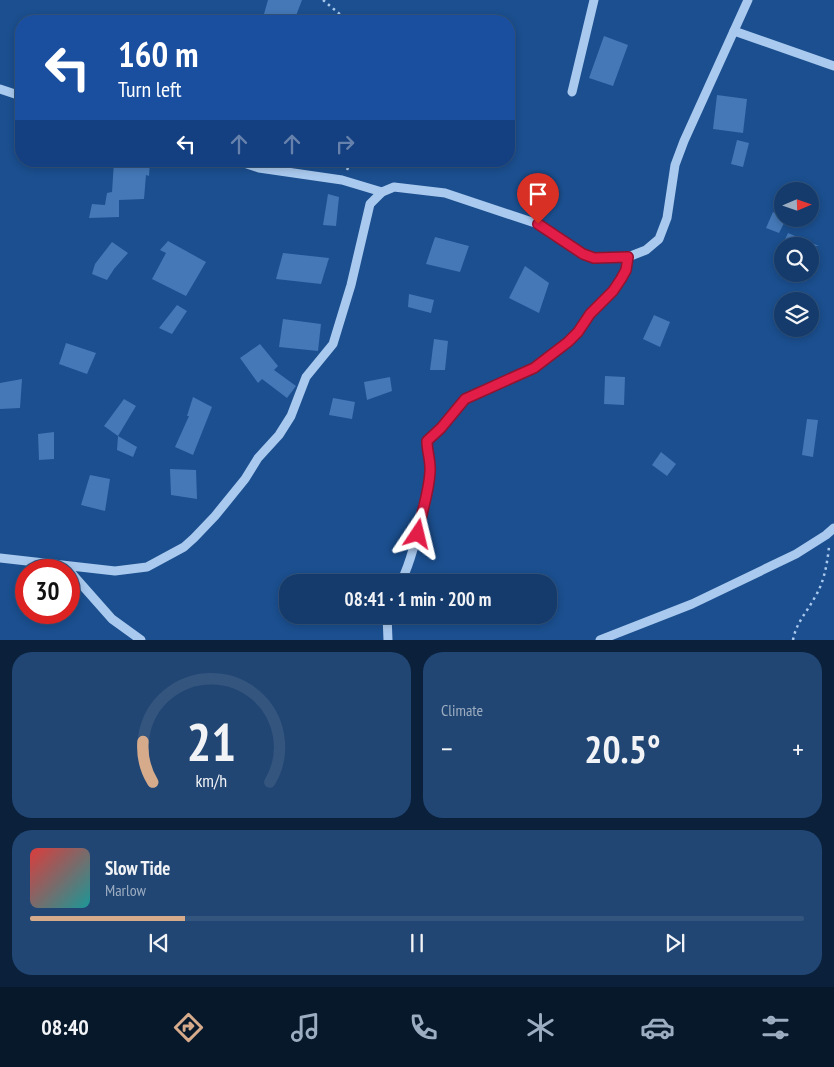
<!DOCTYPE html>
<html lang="en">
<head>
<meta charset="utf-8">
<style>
  body { margin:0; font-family:"PT Sans Narrow",sans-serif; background:#214673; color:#f1f3f6; height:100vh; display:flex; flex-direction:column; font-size:19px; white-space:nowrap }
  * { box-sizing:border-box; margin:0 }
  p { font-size:16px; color:#9dadc1 }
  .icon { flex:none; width:28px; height:28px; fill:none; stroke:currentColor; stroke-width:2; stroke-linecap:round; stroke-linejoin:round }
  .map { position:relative; height:640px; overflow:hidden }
  .panel { display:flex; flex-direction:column; gap:12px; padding:12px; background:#0b203b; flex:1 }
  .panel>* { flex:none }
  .guide { position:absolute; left:15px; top:15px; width:500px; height:152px; border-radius:20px; box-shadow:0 2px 8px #0003,0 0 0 1px #33557e; background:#1a4fa0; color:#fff; overflow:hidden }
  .needle { width:32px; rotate:88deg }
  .buttons { position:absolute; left:774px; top:182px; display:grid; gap:10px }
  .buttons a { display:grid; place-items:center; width:45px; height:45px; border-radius:50%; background:#143b6b; box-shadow:0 2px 8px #0003,0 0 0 1px #33557e; font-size:25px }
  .speed { position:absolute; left:15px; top:559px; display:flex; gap:10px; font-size:25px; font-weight:700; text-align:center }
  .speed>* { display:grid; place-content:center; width:65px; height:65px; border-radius:50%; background:#143b6b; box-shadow:0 2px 8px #0003,0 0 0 1px #33557e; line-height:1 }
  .speed .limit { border:8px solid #d22; background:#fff; color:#111 }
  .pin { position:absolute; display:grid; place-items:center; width:42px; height:42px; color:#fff; margin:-51px -21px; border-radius:50% 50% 50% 0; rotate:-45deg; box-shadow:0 0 5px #0007 }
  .pin .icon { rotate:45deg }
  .me { position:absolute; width:55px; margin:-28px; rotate:10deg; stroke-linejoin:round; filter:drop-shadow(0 0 4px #0008) }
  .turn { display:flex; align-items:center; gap:18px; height:105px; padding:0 20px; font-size:22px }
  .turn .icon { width:65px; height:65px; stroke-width:2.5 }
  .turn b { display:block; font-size:35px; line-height:42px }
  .lanes { display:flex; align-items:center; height:48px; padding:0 20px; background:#0003; justify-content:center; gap:25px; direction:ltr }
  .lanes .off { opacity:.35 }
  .big { font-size:38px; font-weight:600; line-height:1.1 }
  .panel .card { flex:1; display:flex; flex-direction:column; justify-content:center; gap:8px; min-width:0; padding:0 18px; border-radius:20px; background:#214673 }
  .panel .dial { align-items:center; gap:0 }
  .dial svg { height:130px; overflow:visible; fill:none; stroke:#33557e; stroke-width:7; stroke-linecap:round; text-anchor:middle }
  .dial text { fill:#f1f3f6; stroke:none }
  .song { display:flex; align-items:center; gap:15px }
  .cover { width:60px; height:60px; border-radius:8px; background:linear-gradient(135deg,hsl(0 70% 55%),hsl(180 70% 35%)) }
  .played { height:5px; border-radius:2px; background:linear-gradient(90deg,#d6ab8b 20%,#33557e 20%) }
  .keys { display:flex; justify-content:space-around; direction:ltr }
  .heat { display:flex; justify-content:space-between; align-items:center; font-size:28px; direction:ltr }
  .panel .tiles { flex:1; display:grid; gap:12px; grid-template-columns:1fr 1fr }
  .card:last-child { grid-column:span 2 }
  .trip { position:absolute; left:279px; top:574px; width:278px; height:50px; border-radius:20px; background:#143b6b; box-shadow:0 2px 8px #0003,0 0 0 1px #33557e; font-weight:600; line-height:50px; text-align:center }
  .tabs { display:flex; height:80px; justify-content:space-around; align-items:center; background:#08182b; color:#9dadc1 }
  .tabs .icon { width:35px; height:35px }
  .tabs .active { color:#d6ab8b }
  .tabs b { font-size:22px; color:#f1f3f6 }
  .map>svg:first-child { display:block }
  .building { fill:#4478b7 }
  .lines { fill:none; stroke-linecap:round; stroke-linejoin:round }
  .path { stroke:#a9c9ee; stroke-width:2.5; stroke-dasharray:2.5 4; stroke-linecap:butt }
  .minor { stroke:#a9c9ee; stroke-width:9 }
  .route-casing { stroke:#92132f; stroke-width:12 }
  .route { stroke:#e11d48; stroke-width:9 }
</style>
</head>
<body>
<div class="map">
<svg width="834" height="640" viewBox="0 0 834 640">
  <rect width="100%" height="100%" fill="#1b4f8f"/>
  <!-- building -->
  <g class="building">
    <path d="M 268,0 L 302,0 L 294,21 L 262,21 Z"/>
    <path d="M 604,36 L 628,45 L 613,86 L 589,78 Z"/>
    <path d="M 717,95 L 747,99 L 743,133 L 713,129 Z"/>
    <path d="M 737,140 L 749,143 L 743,167 L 731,164 Z"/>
    <path d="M 114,161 L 150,161 L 149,176 L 146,175 L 144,199 L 119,200 L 119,217 L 89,218 L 92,204 L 105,205 L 107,193 L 112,192 Z"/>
    <path d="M 328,194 L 339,197 L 336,226 L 323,225 Z"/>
    <path d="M 773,212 L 782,216 L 782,219 L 786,219 L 779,233 L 766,228 Z"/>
    <path d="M 788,233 L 819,246 L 782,246 Z"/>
    <path d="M 435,237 L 469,246 L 460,272 L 426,264 Z"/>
    <path d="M 168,241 L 206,262 L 186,296 L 152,279 L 166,253 L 160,250 Z"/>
    <path d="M 112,242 L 128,253 L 114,269 L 107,280 L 92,274 L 95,264 Z"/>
    <path d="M 283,253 L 329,258 L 321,284 L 276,279 Z"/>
    <path d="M 525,266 L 549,283 L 539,313 L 509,298 Z"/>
    <path d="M 409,294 L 434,300 L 431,313 L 408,307 Z"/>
    <path d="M 177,305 L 187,311 L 172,334 L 159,328 Z"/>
    <path d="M 654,315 L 670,322 L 660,347 L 643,339 Z"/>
    <path d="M 283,319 L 321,324 L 318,351 L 279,347 Z"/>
    <path d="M 434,339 L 448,341 L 445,370 L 430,370 Z"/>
    <path d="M 66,343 L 96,353 L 87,374 L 59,364 Z"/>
    <path d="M 260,344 L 278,366 L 274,370 L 296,386 L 287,398 L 262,379 L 258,383 L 240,358 Z"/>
    <path d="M 605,376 L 625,377 L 624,405 L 604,404 Z"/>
    <path d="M 390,377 L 392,391 L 367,400 L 364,382 Z"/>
    <path d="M 22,379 L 20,408 L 0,409 L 0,383 Z"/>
    <path d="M 193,397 L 212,407 L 193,455 L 175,447 L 189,416 L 187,416 Z"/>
    <path d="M 333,398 L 355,402 L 352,419 L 329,415 Z"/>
    <path d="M 124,399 L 136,406 L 118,436 L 104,426 Z"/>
    <path d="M 807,419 L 818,420 L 813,457 L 802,455 Z"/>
    <path d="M 54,432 L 54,459 L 39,460 L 38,434 Z"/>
    <path d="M 118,436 L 137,447 L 133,457 L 117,450 Z"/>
    <path d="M 661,452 L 676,464 L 667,476 L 652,465 Z"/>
    <path d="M 170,469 L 196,470 L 197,499 L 171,495 Z"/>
    <path d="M 90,475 L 110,479 L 105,511 L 81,505 Z"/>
  </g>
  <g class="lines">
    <!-- path -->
    <g class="path">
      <path d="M 323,0 L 348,21"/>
      <path d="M 347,170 L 351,161"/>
      <path d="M 793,640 C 796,623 807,612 815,597 C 824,582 827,565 829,547"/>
    </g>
    <!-- minor -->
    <g class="minor">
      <path d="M 734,31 L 834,66"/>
      <path d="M 0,89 L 21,96"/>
      <path d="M 572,92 L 594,0"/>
      <path d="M 238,161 L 259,168 L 342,180 L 382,192"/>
      <path d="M 0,558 L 115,571 L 147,567 L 184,547 L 194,538 L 215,516 L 245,479 L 258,458 L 279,435 L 291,416 L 306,377 L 333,344 L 351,285 L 370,204 L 382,192 L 394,187 L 445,193 L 538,224 L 583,254 L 594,258 L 628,257 L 646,250 L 659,239 L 667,218 L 675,165 L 684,141 L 748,0"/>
      <path d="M 66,567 L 112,619 L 141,640"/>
      <path d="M 401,582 C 411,561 416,539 421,516 C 423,501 430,487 430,471 C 431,461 427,451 427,441 L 441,428 L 465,399 L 534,368 L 568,342 L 578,332 L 590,314 L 613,291 L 621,279 L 626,270 L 628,257"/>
      <path d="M 387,615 L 388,640"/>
      <path d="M 600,640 L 692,604 L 796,554 L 826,535 L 834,528"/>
    </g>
  </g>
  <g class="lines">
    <defs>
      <path id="route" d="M 418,534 C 421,513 429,493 430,472 C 431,461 427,452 427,441 L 441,428 L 465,399 L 534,368 L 568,342 L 578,332 L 590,314 L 613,291 L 621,279 L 626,270 L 628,257 L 594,258 L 583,254 L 538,224"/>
    </defs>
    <!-- route casing -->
    <use href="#route" class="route-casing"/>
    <!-- route -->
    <use href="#route" class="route"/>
  </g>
</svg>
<div class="buttons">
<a><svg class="needle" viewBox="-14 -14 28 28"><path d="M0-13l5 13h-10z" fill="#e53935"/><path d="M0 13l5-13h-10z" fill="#9dadc1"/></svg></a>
<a><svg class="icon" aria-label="search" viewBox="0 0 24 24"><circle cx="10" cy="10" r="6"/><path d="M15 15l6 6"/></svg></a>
<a><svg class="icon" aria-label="layers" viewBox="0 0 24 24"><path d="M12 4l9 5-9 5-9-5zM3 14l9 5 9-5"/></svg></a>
</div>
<div class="speed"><div class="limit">30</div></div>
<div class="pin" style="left:538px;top:224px;background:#d93025"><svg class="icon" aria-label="arrive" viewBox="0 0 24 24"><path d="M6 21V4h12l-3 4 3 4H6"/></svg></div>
<svg class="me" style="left:418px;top:534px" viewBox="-20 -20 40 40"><path d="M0-17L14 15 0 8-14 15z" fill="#e11d48" stroke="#fff" stroke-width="4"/></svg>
<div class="trip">08:41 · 1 min · 200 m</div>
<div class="guide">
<div class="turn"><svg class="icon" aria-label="left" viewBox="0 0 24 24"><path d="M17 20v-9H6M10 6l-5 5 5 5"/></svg><div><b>160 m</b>Turn left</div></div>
<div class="lanes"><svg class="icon" aria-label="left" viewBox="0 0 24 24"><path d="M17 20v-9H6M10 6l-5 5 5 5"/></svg><svg class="icon off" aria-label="ahead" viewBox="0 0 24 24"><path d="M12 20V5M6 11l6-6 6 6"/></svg><svg class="icon off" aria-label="ahead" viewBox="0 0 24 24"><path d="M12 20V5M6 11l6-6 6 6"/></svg><svg class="icon off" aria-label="right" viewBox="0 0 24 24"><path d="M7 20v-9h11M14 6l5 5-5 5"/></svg></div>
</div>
</div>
<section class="panel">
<div class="tiles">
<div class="card dial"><svg viewBox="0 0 100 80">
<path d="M14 69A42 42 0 1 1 86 69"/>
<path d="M14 69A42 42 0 0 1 8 44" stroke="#d6ab8b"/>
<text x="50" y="56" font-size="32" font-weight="700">21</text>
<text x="50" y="72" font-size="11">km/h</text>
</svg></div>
<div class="card"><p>Climate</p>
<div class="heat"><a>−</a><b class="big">20.5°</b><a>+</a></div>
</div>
<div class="card">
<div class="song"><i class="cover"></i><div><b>Slow Tide</b><p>Marlow</p></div></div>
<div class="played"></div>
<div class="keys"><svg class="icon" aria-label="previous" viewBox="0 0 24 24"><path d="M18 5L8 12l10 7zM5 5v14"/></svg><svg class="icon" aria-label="pause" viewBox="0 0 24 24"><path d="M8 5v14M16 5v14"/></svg><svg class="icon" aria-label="next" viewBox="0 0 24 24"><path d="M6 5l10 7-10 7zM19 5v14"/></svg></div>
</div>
</div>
</section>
<nav class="tabs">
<b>08:40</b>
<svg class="icon active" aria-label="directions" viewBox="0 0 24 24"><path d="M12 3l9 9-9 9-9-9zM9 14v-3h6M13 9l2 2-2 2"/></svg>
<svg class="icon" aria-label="music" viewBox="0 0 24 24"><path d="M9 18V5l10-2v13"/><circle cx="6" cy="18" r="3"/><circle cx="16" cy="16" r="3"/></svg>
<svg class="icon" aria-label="phone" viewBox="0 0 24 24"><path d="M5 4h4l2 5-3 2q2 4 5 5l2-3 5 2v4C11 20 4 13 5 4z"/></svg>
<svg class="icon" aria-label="climate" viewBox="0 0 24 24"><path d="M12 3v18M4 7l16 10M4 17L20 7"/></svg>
<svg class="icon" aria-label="car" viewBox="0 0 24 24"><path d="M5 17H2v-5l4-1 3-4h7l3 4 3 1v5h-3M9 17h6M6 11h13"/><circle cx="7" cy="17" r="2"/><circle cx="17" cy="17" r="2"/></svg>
<svg class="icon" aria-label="filters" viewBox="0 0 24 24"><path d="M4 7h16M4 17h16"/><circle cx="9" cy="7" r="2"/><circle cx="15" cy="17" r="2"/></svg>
</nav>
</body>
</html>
